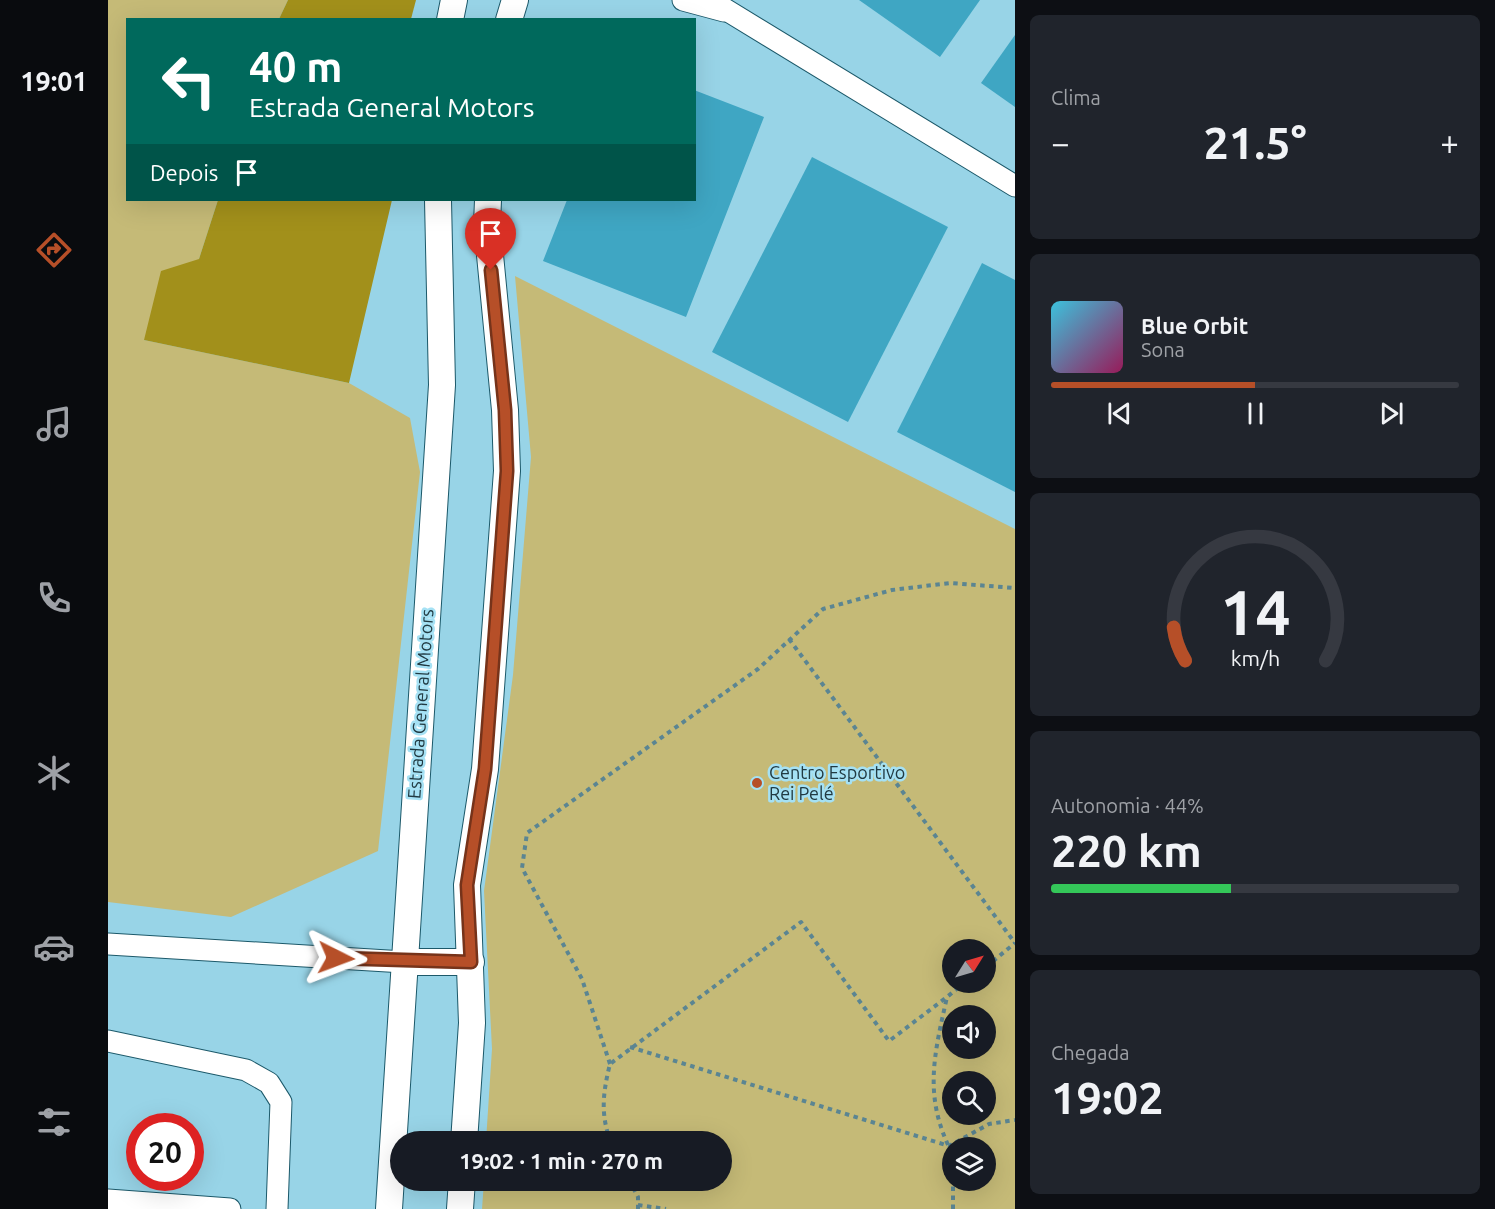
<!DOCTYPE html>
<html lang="pt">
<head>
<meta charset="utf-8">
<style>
  body { margin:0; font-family:Ubuntu,sans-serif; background:#20242c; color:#f1f3f6; height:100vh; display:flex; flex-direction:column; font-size:22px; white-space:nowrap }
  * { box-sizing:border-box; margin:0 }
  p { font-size:20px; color:#9ea1a6 }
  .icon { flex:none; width:33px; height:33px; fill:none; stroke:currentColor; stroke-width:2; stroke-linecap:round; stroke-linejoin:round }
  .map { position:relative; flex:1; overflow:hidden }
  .side { display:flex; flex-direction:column; gap:15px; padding:15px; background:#0d0f14; width:480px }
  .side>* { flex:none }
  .top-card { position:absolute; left:18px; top:18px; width:570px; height:183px; border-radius:0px; box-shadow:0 6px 24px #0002; background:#00695c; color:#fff; overflow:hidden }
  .needle { width:39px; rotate:53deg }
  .fabs { position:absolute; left:834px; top:939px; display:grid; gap:12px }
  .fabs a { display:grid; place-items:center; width:54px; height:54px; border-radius:50%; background:#171b24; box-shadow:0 6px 24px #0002; font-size:30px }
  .speed { position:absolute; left:18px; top:1113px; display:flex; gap:12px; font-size:30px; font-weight:700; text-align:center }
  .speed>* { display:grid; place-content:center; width:78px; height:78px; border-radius:50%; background:#171b24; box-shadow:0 6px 24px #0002; line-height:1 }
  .speed .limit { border:9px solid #d22; background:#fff; color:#111 }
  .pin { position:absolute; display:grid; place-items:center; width:51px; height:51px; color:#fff; margin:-62px -26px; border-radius:50% 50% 50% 0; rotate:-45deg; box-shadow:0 0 6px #0007 }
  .pin .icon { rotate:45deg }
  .me { position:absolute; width:66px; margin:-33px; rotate:93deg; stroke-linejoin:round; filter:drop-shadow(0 0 4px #0008) }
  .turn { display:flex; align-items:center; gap:21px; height:126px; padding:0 24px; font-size:27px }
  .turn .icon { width:78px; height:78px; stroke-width:2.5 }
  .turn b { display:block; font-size:42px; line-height:51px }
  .then { display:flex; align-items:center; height:57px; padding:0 24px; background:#0003; gap:12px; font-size:22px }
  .big { font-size:45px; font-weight:700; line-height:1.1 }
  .side .widget { flex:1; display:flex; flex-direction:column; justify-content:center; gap:9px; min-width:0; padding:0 21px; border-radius:9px; background:#20242c }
  .side .dial { align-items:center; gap:0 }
  .dial svg { height:156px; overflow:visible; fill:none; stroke:#363941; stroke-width:7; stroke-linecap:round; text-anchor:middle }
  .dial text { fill:#f1f3f6; stroke:none }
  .song { display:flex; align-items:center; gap:18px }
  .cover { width:72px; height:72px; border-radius:9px; background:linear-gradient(135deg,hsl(190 70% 55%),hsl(330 70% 35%)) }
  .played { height:6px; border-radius:3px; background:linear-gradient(90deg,#b64f28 50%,#363941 50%) }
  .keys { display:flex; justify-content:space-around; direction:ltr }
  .heat { display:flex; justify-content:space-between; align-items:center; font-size:33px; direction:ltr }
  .charge { height:9px; border-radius:4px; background:linear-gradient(90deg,#34c759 44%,#363941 0) }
  .trip { position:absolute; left:282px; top:1131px; width:342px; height:60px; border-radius:30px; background:#171b24; box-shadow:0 6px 24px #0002; font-weight:700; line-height:60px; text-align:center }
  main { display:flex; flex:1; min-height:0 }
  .dock { display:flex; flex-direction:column; width:108px; justify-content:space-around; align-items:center; background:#090b0e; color:#9ea1a6 }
  .dock .icon { width:42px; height:42px }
  .dock .current { color:#b64f28 }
  .dock b { font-size:27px; color:#f1f3f6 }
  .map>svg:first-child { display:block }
  .green { fill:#c5ba77; fill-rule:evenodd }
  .forest { fill:#a2901b }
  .building { fill:#3fa6c3 }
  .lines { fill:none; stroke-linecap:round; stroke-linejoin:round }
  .minor-casing { stroke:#1c596a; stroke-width:23 }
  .major-casing { stroke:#1c596a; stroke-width:28 }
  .path { stroke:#5b8592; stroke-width:4; stroke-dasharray:4.5 4.5; stroke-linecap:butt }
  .minor { stroke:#fff; stroke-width:21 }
  .major { stroke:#fff; stroke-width:26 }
  .route-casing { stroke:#76331a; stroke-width:15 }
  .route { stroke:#b64f28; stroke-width:10 }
  .poi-dot { fill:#b64f28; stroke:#a5e1f4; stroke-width:2 }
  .labels { text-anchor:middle; stroke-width:5; stroke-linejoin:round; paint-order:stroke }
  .street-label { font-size:18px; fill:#213a42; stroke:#a5e1f4 }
  .poi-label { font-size:18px; fill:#213a42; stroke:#a5e1f4; text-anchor:start }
</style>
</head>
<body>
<main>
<nav class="dock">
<b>19:01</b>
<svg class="icon current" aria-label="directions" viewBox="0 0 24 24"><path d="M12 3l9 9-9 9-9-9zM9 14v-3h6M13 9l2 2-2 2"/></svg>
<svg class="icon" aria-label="music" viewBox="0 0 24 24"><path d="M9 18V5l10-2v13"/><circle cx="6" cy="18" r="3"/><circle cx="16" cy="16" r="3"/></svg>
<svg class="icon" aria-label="phone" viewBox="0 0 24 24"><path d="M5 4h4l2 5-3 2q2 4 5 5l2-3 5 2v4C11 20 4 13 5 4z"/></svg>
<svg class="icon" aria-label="climate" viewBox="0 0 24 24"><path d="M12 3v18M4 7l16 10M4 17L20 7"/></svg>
<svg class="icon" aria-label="car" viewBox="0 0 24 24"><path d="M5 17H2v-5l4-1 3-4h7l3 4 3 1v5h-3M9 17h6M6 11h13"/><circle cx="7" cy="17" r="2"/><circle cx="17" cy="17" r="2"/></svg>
<svg class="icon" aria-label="filters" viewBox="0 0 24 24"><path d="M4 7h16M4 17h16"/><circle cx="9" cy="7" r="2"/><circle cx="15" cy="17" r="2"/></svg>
</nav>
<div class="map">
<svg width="907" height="1209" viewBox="0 0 907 1209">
  <rect width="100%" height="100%" fill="#98d4e7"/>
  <!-- green -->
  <g class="green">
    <path d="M 0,0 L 180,0 L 171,19 L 20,20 L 20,200 L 110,200 L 91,259 L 36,340 L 241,383 L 302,418 L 312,472 L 270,851 L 123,917 L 0,902 Z"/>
    <path d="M 407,276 L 907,529 L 907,1209 L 374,1209 L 376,1181 L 614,1180 L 614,1142 L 378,1141 L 384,1049 L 376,891 L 405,675 L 423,457 ZM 844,950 L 878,950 L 878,982 L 844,982 ZM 844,1016 L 878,1016 L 878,1048 L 844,1048 ZM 844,1082 L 878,1082 L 878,1114 L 844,1114 ZM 844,1148 L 878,1148 L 878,1180 L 844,1180 Z"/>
  </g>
  <!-- forest -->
  <g class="forest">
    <path d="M 180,0 L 308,0 L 303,19 L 171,19 Z"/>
    <path d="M 110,200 L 284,200 L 241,383 L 36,340 L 53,271 L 91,259 Z"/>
  </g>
  <!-- building -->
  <g class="building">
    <path d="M 751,0 L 872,0 L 832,57 Z"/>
    <path d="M 907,35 L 907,107 L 873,83 Z"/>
    <path d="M 586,90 L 656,117 L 578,317 L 435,261 L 459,200 L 586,200 Z"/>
    <path d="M 704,157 L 840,227 L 740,422 L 604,352 Z"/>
    <path d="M 874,263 L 907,280 L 907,492 L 789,432 Z"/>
  </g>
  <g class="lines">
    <defs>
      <g id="minor">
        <path d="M 575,0 L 616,11"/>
        <path d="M 602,0 L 907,186"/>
        <path d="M 0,944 L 296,962"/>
        <path d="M 0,1041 L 138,1070 L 161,1083 L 173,1102 L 169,1209"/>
        <path d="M 0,1200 L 122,1209"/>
      </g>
      <g id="major">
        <path d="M 342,20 L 346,0"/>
        <path d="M 401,20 L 407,0"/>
        <path d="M 296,962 L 363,962"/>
        <path d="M 356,1142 L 364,1023 L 359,885 L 377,769 L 399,471 L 397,410 L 379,224 L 380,200"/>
        <path d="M 281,1209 L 334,385 L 330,200"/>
        <path d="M 352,1209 L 354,1180"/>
      </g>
    </defs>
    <!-- minor casing -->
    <use href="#minor" class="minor-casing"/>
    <!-- major casing -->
    <use href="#major" class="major-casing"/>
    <!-- path -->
    <g class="path">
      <path d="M 681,639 L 907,943"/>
      <path d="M 878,967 L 907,943"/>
      <path d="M 522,1047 L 841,1146 L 881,1124 L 907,1120"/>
      <path d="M 502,1064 L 474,979 L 414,868 L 419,833 L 650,669 L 715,609 L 784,590 L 842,583 L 907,588"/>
      <path d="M 503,1142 C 492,1115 495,1092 502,1064 L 693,922 L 781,1041 L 839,997"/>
      <path d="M 844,1153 C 815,1097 826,1055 839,997 L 857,982"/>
      <path d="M 521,1180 L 530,1197 L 530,1209"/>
      <path d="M 530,1205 L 558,1209"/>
      <path d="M 845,1209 L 845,1180"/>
    </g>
    <!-- minor -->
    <use href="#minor" class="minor"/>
    <!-- major -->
    <use href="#major" class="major"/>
  </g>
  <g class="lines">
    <defs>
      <path id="route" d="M 228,958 L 363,962 L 359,885 L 377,769 L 399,471 L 397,410 L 383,270"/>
    </defs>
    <!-- route casing -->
    <use href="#route" class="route-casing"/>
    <!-- route -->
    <use href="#route" class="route"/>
  </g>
  <!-- markers -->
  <circle class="poi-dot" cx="649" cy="783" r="6"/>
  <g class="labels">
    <!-- street labels -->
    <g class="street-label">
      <text transform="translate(313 704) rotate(-86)" y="6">Estrada General Motors</text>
    </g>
    <!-- poi labels -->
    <g class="poi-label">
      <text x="661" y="779">Centro Esportivo<tspan x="661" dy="21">Rei Pelé</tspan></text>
    </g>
  </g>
</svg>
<div class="fabs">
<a><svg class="needle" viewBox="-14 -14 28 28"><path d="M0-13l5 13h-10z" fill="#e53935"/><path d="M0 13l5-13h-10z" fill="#9ea1a6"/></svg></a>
<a><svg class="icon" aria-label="sound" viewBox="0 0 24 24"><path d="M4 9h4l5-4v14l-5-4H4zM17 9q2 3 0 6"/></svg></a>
<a><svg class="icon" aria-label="search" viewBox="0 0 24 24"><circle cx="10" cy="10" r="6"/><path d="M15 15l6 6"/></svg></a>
<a><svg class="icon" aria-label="layers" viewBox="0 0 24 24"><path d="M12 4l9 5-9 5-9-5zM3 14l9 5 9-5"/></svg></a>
</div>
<div class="speed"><div class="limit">20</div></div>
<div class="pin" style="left:383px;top:270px;background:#d93025"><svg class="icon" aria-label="arrive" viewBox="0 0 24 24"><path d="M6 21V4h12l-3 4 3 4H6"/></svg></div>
<svg class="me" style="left:228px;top:958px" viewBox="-20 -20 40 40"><path d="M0-17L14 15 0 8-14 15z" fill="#b64f28" stroke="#fff" stroke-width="4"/></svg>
<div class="trip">19:02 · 1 min · 270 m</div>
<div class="top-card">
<div class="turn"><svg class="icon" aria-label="left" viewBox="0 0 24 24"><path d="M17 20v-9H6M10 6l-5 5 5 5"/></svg><div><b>40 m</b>Estrada General Motors</div></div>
<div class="then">Depois<svg class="icon" aria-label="arrive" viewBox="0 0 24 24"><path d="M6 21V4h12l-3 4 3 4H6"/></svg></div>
</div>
</div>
<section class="side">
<div class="widget"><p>Clima</p>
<div class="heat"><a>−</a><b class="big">21.5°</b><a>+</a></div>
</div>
<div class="widget">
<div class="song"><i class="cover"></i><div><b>Blue Orbit</b><p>Sona</p></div></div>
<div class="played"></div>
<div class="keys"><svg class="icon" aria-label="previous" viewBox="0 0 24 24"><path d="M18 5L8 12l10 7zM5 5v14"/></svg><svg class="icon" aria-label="pause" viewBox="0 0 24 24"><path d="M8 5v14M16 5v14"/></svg><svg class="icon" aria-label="next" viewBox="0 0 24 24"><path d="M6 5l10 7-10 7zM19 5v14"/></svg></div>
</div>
<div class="widget dial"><svg viewBox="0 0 100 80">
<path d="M14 69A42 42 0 1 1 86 69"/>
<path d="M14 69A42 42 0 0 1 8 52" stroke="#b64f28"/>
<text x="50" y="56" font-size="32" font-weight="700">14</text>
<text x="50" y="72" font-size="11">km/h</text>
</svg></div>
<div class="widget"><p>Autonomia · 44%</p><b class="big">220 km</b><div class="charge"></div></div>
<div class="widget"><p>Chegada</p><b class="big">19:02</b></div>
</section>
</main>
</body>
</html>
